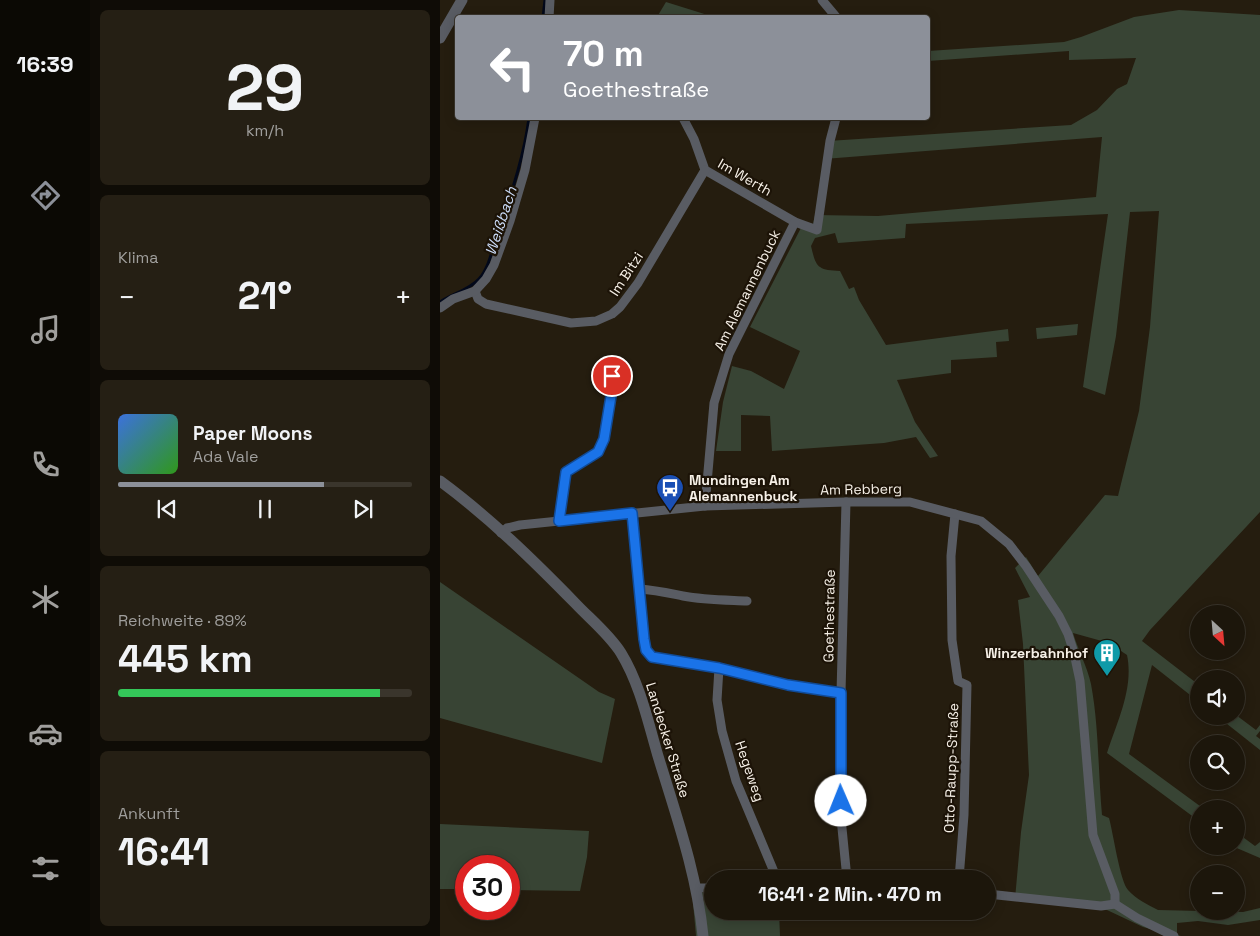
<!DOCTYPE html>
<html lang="de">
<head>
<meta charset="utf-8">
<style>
  body { margin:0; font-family:"Space Grotesk",sans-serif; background:#251f14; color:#f1f3f6; height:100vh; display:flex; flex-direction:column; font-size:19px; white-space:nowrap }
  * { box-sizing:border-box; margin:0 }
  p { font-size:16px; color:#a09f9d }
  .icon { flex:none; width:28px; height:28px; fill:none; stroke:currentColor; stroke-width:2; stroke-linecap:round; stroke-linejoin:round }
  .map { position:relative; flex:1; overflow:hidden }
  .sheet { display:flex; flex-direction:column; gap:10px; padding:10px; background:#0f0c06; width:350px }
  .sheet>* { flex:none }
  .guide { position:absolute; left:15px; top:15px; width:475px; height:105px; border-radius:5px; box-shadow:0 2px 12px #0003,0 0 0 1px #3a352c; background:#8c9099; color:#fff; overflow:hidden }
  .needle { width:32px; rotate:154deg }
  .buttons { position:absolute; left:750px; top:605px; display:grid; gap:10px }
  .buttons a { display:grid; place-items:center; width:55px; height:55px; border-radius:50%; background:#1c160b; box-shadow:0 2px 12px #0003,0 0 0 1px #3a352c; font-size:25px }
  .speed { position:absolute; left:15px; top:855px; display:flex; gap:10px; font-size:25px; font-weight:700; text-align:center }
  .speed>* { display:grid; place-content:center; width:65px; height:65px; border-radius:50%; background:#1c160b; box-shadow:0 2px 12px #0003,0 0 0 1px #3a352c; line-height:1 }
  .speed .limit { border:8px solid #d22; background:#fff; color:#111 }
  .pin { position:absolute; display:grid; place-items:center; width:42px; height:42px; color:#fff; margin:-21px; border:2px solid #fff; border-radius:50%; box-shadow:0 1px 5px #0007 }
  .me { position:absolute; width:55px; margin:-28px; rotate:359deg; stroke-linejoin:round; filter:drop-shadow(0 0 4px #0008) }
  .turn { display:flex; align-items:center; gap:18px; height:105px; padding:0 25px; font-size:22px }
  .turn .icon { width:65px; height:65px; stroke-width:2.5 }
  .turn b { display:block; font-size:35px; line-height:42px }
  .big { font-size:38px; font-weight:700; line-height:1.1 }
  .sheet .tile { flex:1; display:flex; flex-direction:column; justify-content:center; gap:8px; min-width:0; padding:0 18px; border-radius:8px; background:#251f14 }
  .sheet .dial { align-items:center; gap:0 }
  .dial b { font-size:65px; line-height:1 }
  .song { display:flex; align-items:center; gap:15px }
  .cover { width:60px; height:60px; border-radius:8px; background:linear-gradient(135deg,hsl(220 70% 55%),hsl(110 70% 35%)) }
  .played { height:5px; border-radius:2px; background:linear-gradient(90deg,#8c9099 70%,#3a352c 70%) }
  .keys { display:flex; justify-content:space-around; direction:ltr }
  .heat { display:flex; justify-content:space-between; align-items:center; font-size:28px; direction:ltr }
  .charge { height:8px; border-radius:4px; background:linear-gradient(90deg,#34c759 89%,#3a352c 0) }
  .trip { position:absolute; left:264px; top:870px; width:292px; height:50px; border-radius:25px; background:#1c160b; box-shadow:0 2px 12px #0003,0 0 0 1px #3a352c; font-weight:700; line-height:50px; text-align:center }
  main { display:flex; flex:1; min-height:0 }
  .tabs { display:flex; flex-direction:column; width:90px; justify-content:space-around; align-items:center; background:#0b0904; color:#a09f9d }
  .tabs .icon { width:35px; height:35px }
  .tabs .active { color:#8c9099 }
  .tabs b { font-size:22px; color:#f1f3f6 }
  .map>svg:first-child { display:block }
  .green { fill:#384434 }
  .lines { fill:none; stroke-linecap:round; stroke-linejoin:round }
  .stream { stroke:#02081a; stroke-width:3 }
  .minor { stroke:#595c63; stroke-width:9 }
  .tertiary { stroke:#595c63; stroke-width:11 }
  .route-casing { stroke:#114b97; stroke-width:12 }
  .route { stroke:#1a73e8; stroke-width:9 }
  .labels { text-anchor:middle; stroke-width:4.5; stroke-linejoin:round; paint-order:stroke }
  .street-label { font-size:14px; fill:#f6f0e7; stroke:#1c1307 }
  .poi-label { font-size:14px; font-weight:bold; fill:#f6f0e7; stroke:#1c1307; text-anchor:start }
  .water-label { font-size:15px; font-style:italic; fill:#cddefb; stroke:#1c1307 }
</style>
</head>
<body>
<main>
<nav class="tabs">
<b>16:39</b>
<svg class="icon active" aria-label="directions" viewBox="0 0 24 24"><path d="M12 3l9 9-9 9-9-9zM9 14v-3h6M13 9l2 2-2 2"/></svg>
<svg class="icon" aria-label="music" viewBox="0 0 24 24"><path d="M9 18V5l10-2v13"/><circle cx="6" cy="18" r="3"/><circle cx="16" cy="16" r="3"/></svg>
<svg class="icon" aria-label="phone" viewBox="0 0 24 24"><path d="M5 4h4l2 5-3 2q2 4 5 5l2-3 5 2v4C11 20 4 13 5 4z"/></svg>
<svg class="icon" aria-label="climate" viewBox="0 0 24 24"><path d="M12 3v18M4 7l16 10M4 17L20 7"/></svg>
<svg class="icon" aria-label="car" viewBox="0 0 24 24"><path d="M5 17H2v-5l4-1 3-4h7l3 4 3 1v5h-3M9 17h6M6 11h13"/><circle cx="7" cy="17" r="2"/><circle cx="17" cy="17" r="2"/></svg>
<svg class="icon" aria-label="filters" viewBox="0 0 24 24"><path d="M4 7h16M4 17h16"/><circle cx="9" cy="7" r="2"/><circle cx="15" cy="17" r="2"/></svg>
</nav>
<section class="sheet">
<div class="tile dial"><b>29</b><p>km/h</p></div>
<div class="tile"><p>Klima</p>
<div class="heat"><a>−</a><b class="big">21°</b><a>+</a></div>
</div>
<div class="tile">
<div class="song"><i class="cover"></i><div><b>Paper Moons</b><p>Ada Vale</p></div></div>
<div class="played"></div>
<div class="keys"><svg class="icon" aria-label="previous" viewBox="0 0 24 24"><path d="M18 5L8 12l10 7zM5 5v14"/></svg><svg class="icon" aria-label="pause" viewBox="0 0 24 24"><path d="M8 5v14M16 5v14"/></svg><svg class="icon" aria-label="next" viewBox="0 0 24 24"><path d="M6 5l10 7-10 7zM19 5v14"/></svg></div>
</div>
<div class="tile"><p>Reichweite · 89%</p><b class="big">445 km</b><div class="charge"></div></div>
<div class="tile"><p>Ankunft</p><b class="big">16:41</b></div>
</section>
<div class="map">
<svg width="820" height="936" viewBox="0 0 820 936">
  <rect width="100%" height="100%" fill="#251d0f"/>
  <!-- green -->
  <g class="green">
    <path d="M 226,2 L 274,17 L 217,17 Z"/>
    <path d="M 739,10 L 820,15 L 820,512 L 710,630 L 702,641 L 759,685 L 759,702 L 712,665 L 689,754 L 764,809 L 759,809 L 759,821 L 667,753 C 677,722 694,688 687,655 L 669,643 L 633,633 C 638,650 647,666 651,684 C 659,727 658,771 662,815 L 669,818 C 673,832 680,881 688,890 C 696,899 708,905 718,910 L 803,912 L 820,908 L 820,920 L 788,925 L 758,921 L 737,923 L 737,935 L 741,936 L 736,936 L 703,927 L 667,910 L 575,899 L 581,832 L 589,775 L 583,644 L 578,600 L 590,597 L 575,568 L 586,557 L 598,576 L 665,495 L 678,496 L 699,411 L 710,327 L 719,211 L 690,212 L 676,336 L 665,395 L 643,387 L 668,214 L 466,224 L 465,238 L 398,243 L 395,233 L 375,238 L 371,246 C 376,267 377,270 400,271 L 409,289 L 414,287 L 419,300 L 446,345 L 568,329 L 569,341 L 556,342 L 557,357 L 511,360 L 511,373 L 457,380 L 475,422 L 498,456 L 490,458 L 476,437 L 444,443 L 332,451 L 330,416 L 301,415 L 301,451 L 276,451 L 283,402 L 292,366 L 311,371 L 344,389 L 360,351 L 310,327 L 364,222 L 373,224 L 375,215 L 438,216 L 656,197 L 662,137 L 384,159 L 388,141 L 631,125 L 657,110 L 677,89 L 687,84 L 696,58 L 629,60 L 629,51 L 488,61 L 488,51 L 624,42 L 641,37 L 694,17 Z"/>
    <path d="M 638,324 L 637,335 L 597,339 L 596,328 Z"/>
    <path d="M 0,582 L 159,692 L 175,699 L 162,763 L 0,718 Z"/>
    <path d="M 796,715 L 816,730 L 820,725 L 820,731 L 816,736 L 820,739 L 820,750 L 777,716 L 796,716 Z"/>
    <path d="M 0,824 L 149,831 L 147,857 L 140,891 L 69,890 L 69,866 L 26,866 L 26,889 L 0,889 Z"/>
    <path d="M 796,832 L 815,846 L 820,842 L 820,858 L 792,846 L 796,846 Z"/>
    <path d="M 272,890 L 272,911 L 339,911 L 340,936 L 256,936 L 252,892 L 262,893 Z"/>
  </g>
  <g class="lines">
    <!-- stream -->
    <g class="stream">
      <path d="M 103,18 L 105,0"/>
      <path d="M 0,302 C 12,294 29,290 39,279 C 49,268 52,250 57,236 C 70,197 84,158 89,118"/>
    </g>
    <!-- minor -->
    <g class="minor">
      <path d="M 382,0 L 397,18"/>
      <path d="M 109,18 L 110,0"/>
      <path d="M 243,118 L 254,139 L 265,170 L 355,222 L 377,230 L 390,141 L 396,118"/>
      <path d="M 35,291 L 38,299 L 46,304 L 131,323 L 156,321 L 172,314 L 180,307 L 198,283 L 265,170"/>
      <path d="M 0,308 L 13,299 L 35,291 L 46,279 L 54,265 L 70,221 L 85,170 L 95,118"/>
      <circle cx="173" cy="383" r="7"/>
      <path d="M 265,506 L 274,403 L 289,354 L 355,222"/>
      <path d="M 192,513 L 204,639 L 206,650 L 212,657 L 279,668 L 348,685 L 401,693 L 406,502"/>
      <path d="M 515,514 L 511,556 L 512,640 L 518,681 L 527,685 L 524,815 L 519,879"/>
      <path d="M 119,521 L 125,472 L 157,452 L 165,439 L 171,390"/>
      <path d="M 61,533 L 67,528 L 80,525 L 265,506 L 406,502 L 470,502 L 541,521 L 569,544 L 586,566 L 619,616 L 628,634 L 634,653 L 640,681 L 653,835 L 675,894 L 675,904"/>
      <path d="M 200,589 C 215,590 228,593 243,596 C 264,600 286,600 307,601"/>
      <path d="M 279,668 L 277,700 L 282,731 L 296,781 L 337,879"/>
      <path d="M 401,693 L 401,818 L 407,879"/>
      <path d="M 256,888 L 272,888"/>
      <path d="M 548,894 L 661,906 L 675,904 L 697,918 L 734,936"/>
    </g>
    <!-- tertiary -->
    <g class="tertiary">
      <path d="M 0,38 L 22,0"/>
      <path d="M 0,481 C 49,517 93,560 135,603 C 150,619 169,634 181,653 C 200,684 208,722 218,756 C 236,815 257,874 263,936"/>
    </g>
  </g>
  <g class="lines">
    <defs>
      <path id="route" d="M 172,376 L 169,377 L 166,381 L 166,386 L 172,390 L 164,439 L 158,452 L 126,472 L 119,521 L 192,513 L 204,639 L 206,650 L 212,657 L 279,668 L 348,685 L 401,693 L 401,801"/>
    </defs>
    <!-- route casing -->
    <use href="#route" class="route-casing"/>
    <!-- route -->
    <use href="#route" class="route"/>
  </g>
  <!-- icons -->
  <defs>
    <symbol id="bus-pin" viewBox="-11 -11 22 30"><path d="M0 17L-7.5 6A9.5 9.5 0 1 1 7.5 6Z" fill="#1a4fb4" stroke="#1c1307"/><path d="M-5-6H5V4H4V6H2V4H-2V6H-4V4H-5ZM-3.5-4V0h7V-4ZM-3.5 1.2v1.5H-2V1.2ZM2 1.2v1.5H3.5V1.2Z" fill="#fff"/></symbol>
    <symbol id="building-pin" viewBox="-11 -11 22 30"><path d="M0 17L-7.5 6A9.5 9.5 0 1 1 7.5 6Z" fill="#0f9aa8" stroke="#1c1307"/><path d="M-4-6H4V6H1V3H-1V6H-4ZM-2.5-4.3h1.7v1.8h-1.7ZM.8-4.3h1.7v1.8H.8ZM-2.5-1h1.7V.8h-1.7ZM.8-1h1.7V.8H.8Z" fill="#fff"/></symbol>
  </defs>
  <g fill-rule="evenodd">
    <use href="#bus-pin" x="214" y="472" width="32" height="43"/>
    <use href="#building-pin" x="651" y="637" width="32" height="43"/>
  </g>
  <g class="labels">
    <!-- street labels -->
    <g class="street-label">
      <text transform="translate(305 177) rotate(30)" y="5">Im Werth</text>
      <text transform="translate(186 274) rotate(-57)" y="5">Im Bitzi</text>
      <text transform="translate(307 290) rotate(-64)" y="5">Am Alemannenbuck</text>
      <text transform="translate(421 489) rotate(-1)" y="5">Am Rebberg</text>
      <text transform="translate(389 616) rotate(-89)" y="5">Goethestraße</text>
      <text transform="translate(228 740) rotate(73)" y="5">Landecker Straße</text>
      <text transform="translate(511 768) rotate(-88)" y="5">Otto-Raupp-Straße</text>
      <text transform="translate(310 771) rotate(71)" y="5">Hegeweg</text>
    </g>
    <!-- poi labels -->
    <g class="poi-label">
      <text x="249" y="485">Mundingen Am<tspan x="249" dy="16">Alemannenbuck</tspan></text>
      <text x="648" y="658" text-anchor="end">Winzerbahnhof</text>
    </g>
    <!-- water labels -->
    <g class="water-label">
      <text transform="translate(61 221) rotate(-72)" y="5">Weißbach</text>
    </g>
  </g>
</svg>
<div class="buttons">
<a><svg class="needle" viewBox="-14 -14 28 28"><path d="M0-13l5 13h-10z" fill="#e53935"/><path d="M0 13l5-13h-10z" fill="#a09f9d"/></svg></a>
<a><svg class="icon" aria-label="sound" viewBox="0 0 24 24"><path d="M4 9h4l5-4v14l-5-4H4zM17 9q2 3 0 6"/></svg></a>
<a><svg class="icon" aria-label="search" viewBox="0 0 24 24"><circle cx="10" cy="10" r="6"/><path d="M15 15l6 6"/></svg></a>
<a>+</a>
<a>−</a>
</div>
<div class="speed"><div class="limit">30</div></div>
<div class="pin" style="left:172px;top:376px;background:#d93025"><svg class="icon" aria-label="arrive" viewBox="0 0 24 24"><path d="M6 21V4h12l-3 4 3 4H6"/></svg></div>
<svg class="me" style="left:401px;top:801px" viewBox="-20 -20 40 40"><circle r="19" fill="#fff"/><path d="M0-13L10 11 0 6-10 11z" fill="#1a73e8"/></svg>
<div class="trip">16:41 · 2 Min. · 470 m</div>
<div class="guide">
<div class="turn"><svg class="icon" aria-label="left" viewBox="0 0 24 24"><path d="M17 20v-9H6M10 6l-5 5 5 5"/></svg><div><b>70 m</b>Goethestraße</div></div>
</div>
</div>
</main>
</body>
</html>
